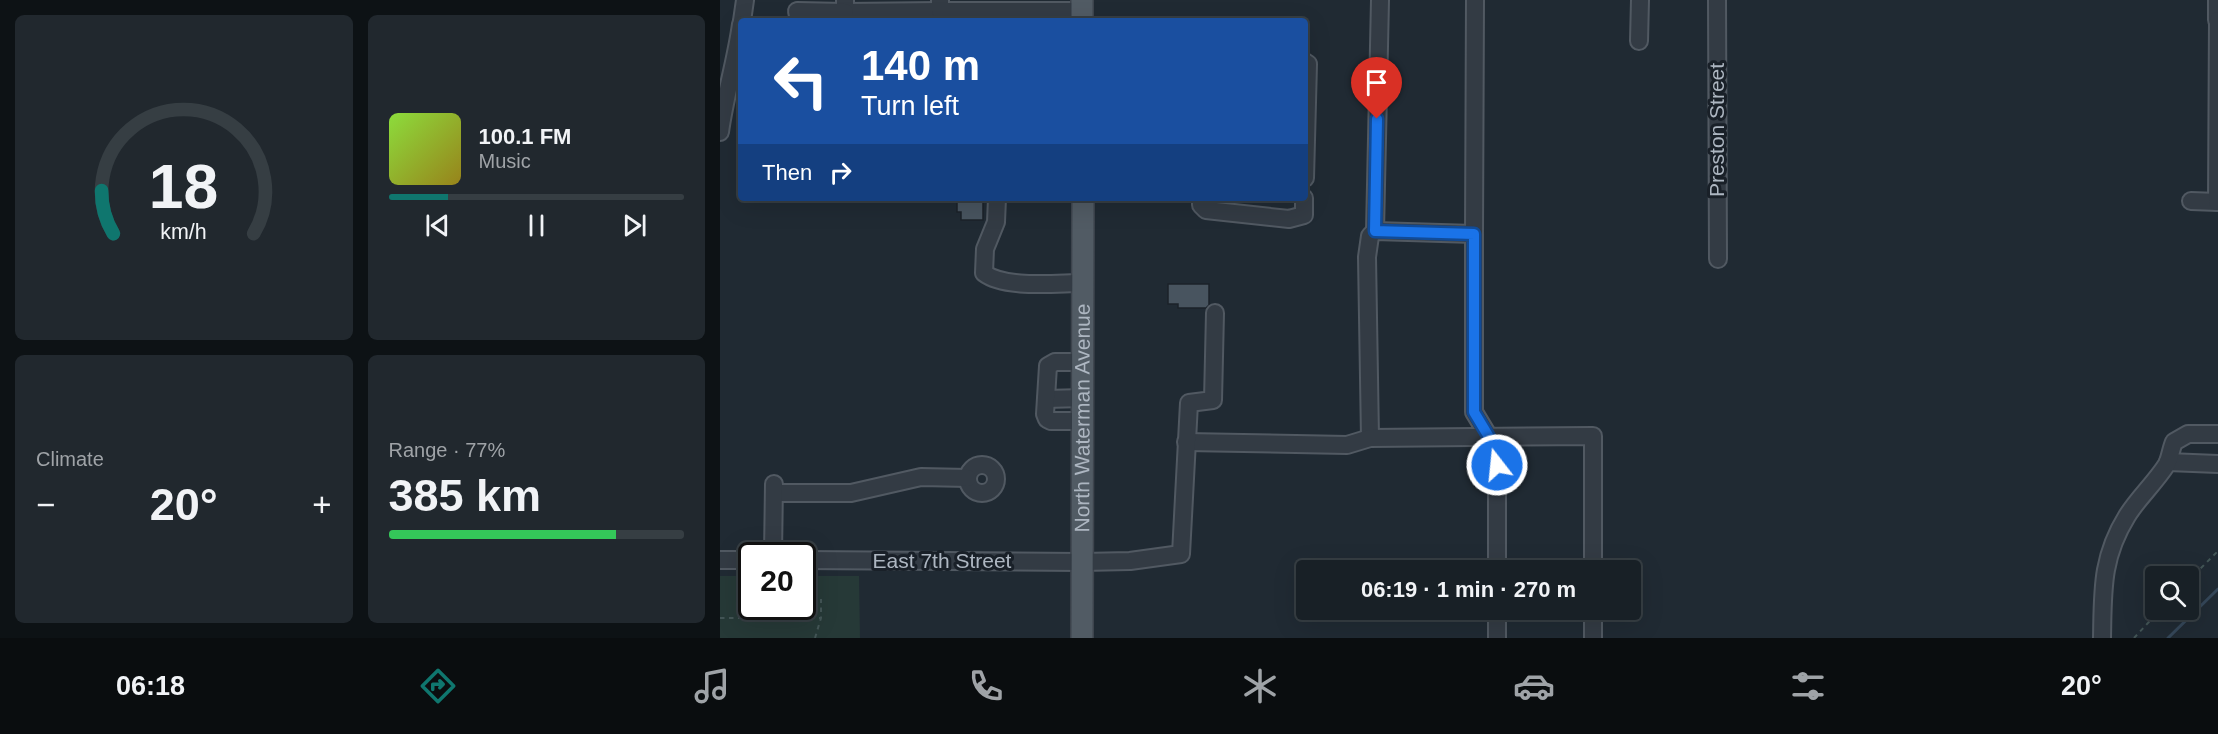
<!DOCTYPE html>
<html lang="en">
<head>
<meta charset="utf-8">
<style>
  body { margin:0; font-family:Arial,sans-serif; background:#21282e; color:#f1f3f6; height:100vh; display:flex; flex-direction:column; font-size:22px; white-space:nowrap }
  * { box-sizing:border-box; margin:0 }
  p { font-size:20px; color:#9fa3a7 }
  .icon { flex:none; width:33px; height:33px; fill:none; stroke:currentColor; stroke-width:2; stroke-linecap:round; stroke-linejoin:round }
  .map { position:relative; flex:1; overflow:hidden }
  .drawer { display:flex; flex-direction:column; gap:15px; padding:15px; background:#0d1215; width:720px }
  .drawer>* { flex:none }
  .top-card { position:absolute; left:18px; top:18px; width:570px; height:183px; border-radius:6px; box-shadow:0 6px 24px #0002,0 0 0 2px #363e43; background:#1a4fa0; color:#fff; overflow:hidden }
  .buttons { position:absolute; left:1425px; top:566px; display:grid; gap:12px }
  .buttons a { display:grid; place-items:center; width:54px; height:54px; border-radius:6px; background:#182026; box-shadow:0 6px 24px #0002,0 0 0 2px #363e43; font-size:30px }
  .speed { position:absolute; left:18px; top:542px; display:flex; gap:12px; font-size:30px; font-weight:700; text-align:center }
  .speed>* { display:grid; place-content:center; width:78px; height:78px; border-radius:50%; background:#182026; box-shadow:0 6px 24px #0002,0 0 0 2px #363e43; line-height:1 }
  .speed .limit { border:3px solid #111; border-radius:9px; background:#fff; color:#111 }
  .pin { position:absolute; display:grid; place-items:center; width:51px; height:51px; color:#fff; margin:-62px -26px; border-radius:50% 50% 50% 0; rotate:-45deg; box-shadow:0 0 6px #0007 }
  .pin .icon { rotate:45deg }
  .me { position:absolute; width:66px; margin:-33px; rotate:344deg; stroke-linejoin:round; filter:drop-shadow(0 0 4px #0008) }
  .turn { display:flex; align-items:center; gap:21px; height:126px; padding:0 24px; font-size:27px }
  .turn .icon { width:78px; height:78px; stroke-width:2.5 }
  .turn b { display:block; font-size:42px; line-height:51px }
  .then { display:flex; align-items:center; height:57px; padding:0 24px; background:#0003; gap:12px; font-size:22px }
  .big { font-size:45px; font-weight:800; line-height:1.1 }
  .drawer .tile { flex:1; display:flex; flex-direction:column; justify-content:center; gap:9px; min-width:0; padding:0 21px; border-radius:9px; background:#21282e }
  .drawer .dial { align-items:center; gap:0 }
  .dial svg { height:156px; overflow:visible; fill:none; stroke:#363e43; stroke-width:7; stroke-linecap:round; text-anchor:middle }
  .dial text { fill:#f1f3f6; stroke:none }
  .song { display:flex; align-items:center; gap:18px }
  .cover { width:72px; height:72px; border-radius:9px; background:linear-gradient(135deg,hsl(90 70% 55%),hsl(50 70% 35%)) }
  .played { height:6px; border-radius:3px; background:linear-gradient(90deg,#0f766e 20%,#363e43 20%) }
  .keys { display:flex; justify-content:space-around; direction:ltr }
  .heat { display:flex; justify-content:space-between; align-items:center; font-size:33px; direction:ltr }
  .charge { height:9px; border-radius:4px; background:linear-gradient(90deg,#34c759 77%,#363e43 0) }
  .drawer .tiles { flex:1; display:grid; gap:15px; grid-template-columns:repeat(2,1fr) }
  .trip { position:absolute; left:576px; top:560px; width:345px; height:60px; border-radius:6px; background:#182026; box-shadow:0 6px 24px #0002,0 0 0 2px #363e43; font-weight:800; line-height:60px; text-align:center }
  .dock { display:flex; height:96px; justify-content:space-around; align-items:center; background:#0a0d0f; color:#9fa3a7 }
  .dock .icon { width:42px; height:42px }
  .dock .active { color:#0f766e }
  .dock b { font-size:27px; color:#f1f3f6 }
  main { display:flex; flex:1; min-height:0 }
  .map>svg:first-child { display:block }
  .green { fill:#263937 }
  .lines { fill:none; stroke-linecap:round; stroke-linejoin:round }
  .stream { stroke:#354759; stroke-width:3 }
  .building { fill:#48545f; stroke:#1b222a; stroke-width:1.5 }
  .minor-casing { stroke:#515962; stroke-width:20 }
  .major-casing { stroke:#3d444d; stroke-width:24 }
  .path { stroke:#435556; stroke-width:2; stroke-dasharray:4.5 4.5; stroke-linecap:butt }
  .minor { stroke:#333b44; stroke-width:16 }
  .major { stroke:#515b64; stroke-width:21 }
  .route-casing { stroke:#114b97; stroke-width:15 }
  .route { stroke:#1a73e8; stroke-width:10 }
  .labels { text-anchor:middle; stroke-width:6; stroke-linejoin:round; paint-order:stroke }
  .street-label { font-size:21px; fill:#adb6c1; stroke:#192028 }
</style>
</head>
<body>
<main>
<section class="drawer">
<div class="tiles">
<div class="tile dial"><svg viewBox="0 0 100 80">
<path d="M14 69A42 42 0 1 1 86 69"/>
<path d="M14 69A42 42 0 0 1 8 47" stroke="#0f766e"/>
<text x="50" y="56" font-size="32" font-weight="700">18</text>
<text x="50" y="72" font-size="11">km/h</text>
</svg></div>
<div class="tile">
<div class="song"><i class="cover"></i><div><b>100.1 FM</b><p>Music</p></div></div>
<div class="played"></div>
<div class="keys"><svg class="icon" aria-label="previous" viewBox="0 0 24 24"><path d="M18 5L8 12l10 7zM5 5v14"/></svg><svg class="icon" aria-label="pause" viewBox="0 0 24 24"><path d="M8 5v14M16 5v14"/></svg><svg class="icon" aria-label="next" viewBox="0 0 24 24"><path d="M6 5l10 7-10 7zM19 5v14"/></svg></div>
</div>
<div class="tile"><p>Climate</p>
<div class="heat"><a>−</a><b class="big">20°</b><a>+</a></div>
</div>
<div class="tile"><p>Range · 77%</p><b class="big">385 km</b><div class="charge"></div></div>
</div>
</section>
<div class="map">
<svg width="1498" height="638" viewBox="0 0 1498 638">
  <rect width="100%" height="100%" fill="#202a33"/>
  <!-- green -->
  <path class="green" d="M 0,576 L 31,576 L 32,606 L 82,606 L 83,576 L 139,576 L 140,638 L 0,638 Z"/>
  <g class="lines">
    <!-- stream -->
    <path class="stream" d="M 1448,638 L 1498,589"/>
  </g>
  <!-- building -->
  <g class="building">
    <path d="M 237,198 L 263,198 L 263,220 L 241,220 L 241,212 L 237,212 Z"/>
    <path d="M 448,284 L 489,284 L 489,305 L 486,308 L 458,308 L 458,304 L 448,304 Z"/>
  </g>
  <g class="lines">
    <defs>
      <g id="minor">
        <path d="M 125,0 L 125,12 L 220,11"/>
        <path d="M 220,0 L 220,11 L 362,11"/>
        <path d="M 997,0 L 998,259"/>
        <path d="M 1497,20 L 1497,0"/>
        <path d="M 22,21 L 25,0"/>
        <path d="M 79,21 L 77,11 L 125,12"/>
        <path d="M 919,41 L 920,0"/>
        <path d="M 585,62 L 588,64 L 585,178"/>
        <path d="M 0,132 C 5,95 16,61 21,24"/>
        <path d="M 277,198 L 276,222 L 265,249 L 264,273 C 285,289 336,283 363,283"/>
        <path d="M 481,198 L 481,205 L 486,210 L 569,219 L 584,215 L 584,198"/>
        <path d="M 1471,201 L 1498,202"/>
        <path d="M 1497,202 L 1498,20"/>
        <path d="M 655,231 L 660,0"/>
        <path d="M 754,234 L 755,0"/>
        <path d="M 326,399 L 363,398"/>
        <path d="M 363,421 L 331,421 L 327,419 L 325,414 L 328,366 L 335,362 L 363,362"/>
        <path d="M 650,438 L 647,257 L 650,236 L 655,231 L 754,234 L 754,412 L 769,437 L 777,465 L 777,570"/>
        <path d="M 466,442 L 627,445 L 650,438 L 873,436 L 873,570"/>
        <path d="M 1448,462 L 1498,464"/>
        <circle cx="262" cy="479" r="14"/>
        <path d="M 54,493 L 131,493 L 201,477 L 248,478"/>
        <path d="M 53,555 L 54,484"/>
        <path d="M 0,560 L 32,560"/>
        <path d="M 82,560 L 362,562 L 410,561 L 461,554 L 469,403 L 493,400 L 495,313"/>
        <path d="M 777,609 L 777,638"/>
        <path d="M 873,609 L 873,638"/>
        <path d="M 1382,638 C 1383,591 1381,558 1407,516 C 1418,498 1435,483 1447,464 C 1450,458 1451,449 1454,442 L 1468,434 L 1498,434"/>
      </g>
      <g id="major">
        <path d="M 362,0 L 362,21"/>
        <path id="s1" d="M 362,638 L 363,198"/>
      </g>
    </defs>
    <!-- minor casing -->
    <use href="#minor" class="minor-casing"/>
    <!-- major casing -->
    <use href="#major" class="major-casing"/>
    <!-- path -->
    <g class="path">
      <path d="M 1468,581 L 1498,551"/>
      <path d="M 0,618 L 101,618"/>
      <path d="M 95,638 L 101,618 L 101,599"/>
      <path d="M 1414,638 L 1441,609"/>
    </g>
    <!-- minor -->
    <use href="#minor" class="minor"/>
    <!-- major -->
    <use href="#major" class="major"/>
  </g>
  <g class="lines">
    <defs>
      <path id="route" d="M 657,119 L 655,231 L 754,234 L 754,412 L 769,437 L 777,465"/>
    </defs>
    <!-- route casing -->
    <use href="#route" class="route-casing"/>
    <!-- route -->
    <use href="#route" class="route"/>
  </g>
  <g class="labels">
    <!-- street labels -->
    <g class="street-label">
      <text transform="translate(997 130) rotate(-90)" y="7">Preston Street</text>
      <text dy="7" stroke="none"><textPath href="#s1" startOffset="220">North Waterman Avenue</textPath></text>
      <text x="222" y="568">East 7th Street</text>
    </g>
  </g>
</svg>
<div class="buttons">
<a><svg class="icon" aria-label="search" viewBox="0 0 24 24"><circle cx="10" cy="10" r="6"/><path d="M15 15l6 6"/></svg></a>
</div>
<div class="speed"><div class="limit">20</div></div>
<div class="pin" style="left:657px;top:119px;background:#d93025"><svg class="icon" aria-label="arrive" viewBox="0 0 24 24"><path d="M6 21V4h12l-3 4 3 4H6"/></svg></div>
<svg class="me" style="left:777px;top:465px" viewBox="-20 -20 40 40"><circle r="17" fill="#1a73e8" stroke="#fff" stroke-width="3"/><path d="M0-11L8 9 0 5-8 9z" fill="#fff"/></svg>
<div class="trip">06:19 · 1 min · 270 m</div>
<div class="top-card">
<div class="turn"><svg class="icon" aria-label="left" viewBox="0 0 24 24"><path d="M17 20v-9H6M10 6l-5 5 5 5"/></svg><div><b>140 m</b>Turn left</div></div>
<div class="then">Then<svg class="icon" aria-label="right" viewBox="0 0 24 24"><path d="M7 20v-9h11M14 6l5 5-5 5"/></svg></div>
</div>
</div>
</main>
<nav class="dock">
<b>06:18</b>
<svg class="icon active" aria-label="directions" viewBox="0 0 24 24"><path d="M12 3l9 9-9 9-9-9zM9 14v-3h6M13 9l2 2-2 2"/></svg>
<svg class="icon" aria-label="music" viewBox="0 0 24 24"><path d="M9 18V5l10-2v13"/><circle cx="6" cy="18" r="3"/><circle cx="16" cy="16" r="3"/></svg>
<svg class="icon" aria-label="phone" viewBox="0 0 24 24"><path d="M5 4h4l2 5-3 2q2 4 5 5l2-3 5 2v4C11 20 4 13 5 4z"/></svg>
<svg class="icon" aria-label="climate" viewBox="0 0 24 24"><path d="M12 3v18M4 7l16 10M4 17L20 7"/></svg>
<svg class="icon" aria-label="car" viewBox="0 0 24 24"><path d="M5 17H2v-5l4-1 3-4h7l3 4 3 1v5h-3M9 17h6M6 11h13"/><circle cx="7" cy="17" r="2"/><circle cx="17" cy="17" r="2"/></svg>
<svg class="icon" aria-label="filters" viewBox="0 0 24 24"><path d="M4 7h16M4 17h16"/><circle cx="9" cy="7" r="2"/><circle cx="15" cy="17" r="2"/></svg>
<b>20°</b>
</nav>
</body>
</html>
